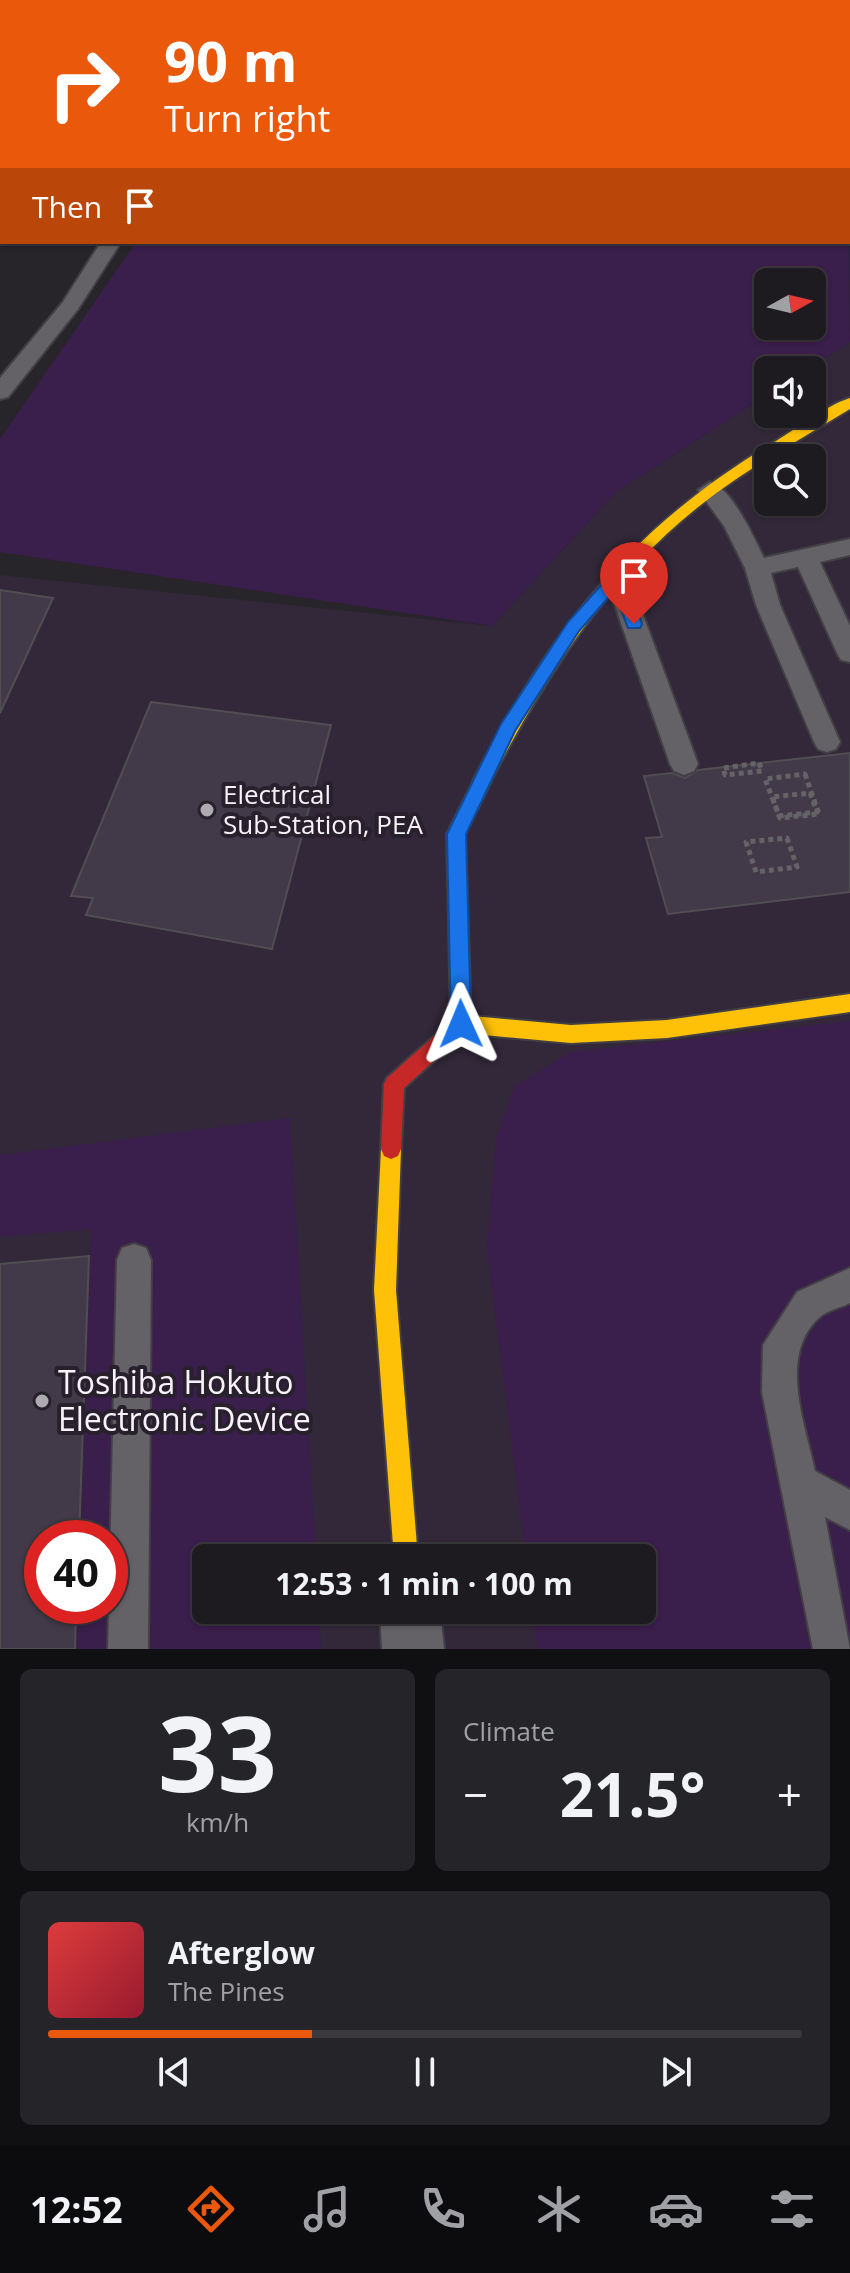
<!DOCTYPE html>
<html lang="en">
<head>
<meta charset="utf-8">
<style>
  body { margin:0; font-family:"Open Sans",sans-serif; background:#252429; color:#f1f3f6; height:100vh; display:flex; flex-direction:column; font-size:30px; white-space:nowrap }
  * { box-sizing:border-box; margin:0 }
  p { font-size:26px; color:#a0a1a5 }
  .icon { flex:none; width:44px; height:44px; fill:none; stroke:currentColor; stroke-width:2; stroke-linecap:round; stroke-linejoin:round }
  .map { position:relative; height:1649px; overflow:hidden }
  .side { display:flex; flex-direction:column; gap:20px; padding:20px; background:#100f12; flex:1 }
  .side>* { flex:none }
  .hud { position:absolute; left:0px; top:0px; width:850px; height:244px; box-shadow:0 2px 6px #0004,0 0 0 2px #3b393e; background:#ea580c; color:#fff; overflow:hidden }
  .needle { width:52px; rotate:82deg }
  .tools { position:absolute; left:754px; top:268px; display:grid; gap:16px }
  .tools a { display:grid; place-items:center; width:72px; height:72px; border-radius:12px; background:#1d1b20; box-shadow:0 2px 6px #0004,0 0 0 2px #3b393e; font-size:40px }
  .speed { position:absolute; left:24px; top:1520px; display:flex; gap:16px; font-size:40px; font-weight:700; text-align:center }
  .speed>* { display:grid; place-content:center; width:104px; height:104px; border-radius:50%; background:#1d1b20; box-shadow:0 2px 6px #0004,0 0 0 2px #3b393e; line-height:1 }
  .speed .limit { border:12px solid #d22; background:#fff; color:#111 }
  .pin { position:absolute; display:grid; place-items:center; width:68px; height:68px; color:#fff; margin:-82px -34px; border-radius:50% 50% 50% 0; rotate:-45deg; box-shadow:0 0 8px #0007 }
  .pin .icon { rotate:45deg }
  .me { position:absolute; width:88px; margin:-44px; rotate:359deg; stroke-linejoin:round; filter:drop-shadow(0 0 6px #0008) }
  .turn { display:flex; align-items:center; gap:28px; height:168px; padding:0 32px; font-size:36px }
  .turn .icon { width:104px; height:104px; stroke-width:2.5 }
  .turn b { display:block; font-size:56px; line-height:68px }
  .then { display:flex; align-items:center; height:76px; padding:0 32px; background:#0003; gap:16px; font-size:30px }
  .big { font-size:60px; font-weight:700; line-height:1.1 }
  .side .widget { flex:1; display:flex; flex-direction:column; justify-content:center; gap:12px; min-width:0; padding:0 28px; border-radius:12px; background:#252429 }
  .side .dial { align-items:center; gap:0 }
  .dial b { font-size:104px; line-height:1 }
  .song { display:flex; align-items:center; gap:24px }
  .cover { width:96px; height:96px; border-radius:12px; background:linear-gradient(135deg,hsl(0 70% 55%),hsl(350 70% 35%)) }
  .played { height:8px; border-radius:4px; background:linear-gradient(90deg,#ea580c 35%,#3b393e 35%) }
  .keys { display:flex; justify-content:space-around; direction:ltr }
  .heat { display:flex; justify-content:space-between; align-items:center; font-size:44px; direction:ltr }
  .side .tiles { flex:1; display:grid; gap:20px; grid-template-columns:1fr 1fr }
  .widget:last-child { grid-column:span 2 }
  .trip { position:absolute; left:192px; top:1544px; width:464px; height:80px; border-radius:12px; background:#1d1b20; box-shadow:0 2px 6px #0004,0 0 0 2px #3b393e; font-weight:700; line-height:80px; text-align:center }
  .tabs { display:flex; height:128px; justify-content:space-around; align-items:center; background:#0c0b0d; color:#a0a1a5 }
  .tabs .icon { width:56px; height:56px }
  .tabs .on { color:#ea580c }
  .tabs b { font-size:36px; color:#f1f3f6 }
  .map>svg:first-child { display:block }
  .built { fill:#322839; fill-rule:evenodd }
  .green { fill:#3a1e4c; fill-rule:evenodd }
  .building { fill:#423949; stroke:#514e53; stroke-width:2 }
  .lines { fill:none; stroke-linecap:round; stroke-linejoin:round }
  .lane-casing { stroke:#423f45; stroke-width:4 }
  .street-casing { stroke:#423f45; stroke-width:4 }
  .slow-casing { stroke:#423f45; stroke-width:4 }
  .jam-casing { stroke:#423f45; stroke-width:4 }
  .path { stroke:#656367; stroke-width:5; stroke-dasharray:5 4; stroke-linecap:butt }
  .lane { fill:#656267; fill-rule:evenodd }
  .street { fill:#656267; fill-rule:evenodd }
  .slow { fill:#ffc107; fill-rule:evenodd }
  .jam { fill:#c62828; fill-rule:evenodd }
  .route { fill:#1a73e8; stroke:#114b97; stroke-width:2 }
  .poi-dot { fill:#aeaab2; stroke:#28212d; stroke-width:3 }
  .labels { text-anchor:middle; stroke-width:8; stroke-linejoin:round; paint-order:stroke }
  .poi-label { font-size:26px; fill:#f7f2fb; stroke:#28212d; text-anchor:start }
  .near-poi-label { font-size:32px; fill:#f7f2fb; stroke:#28212d; text-anchor:start }
</style>
</head>
<body>
<div class="map">
<svg width="850" height="1649" viewBox="0 0 850 1649">
  <rect width="100%" height="100%" fill="#27242a"/>
  <!-- built -->
  <g class="built">
    <path d="M 282,0 L 850,0 L 850,125 L 848,2 Z"/>
    <path d="M 850,342 L 850,1649 L 0,1649 L 0,575 L 492,626 L 616,492 L 768,394 L 768,414 L 812,414 L 812,370 L 806,370 ZM 768,458 L 812,458 L 812,502 L 768,502 ZM 42,1538 L 110,1538 L 110,1606 L 42,1606 ZM 206,1558 L 642,1558 L 642,1610 L 206,1610 Z"/>
  </g>
  <!-- green -->
  <g class="green">
    <path d="M 848,121 L 850,342 L 806,370 L 768,370 L 768,394 L 616,492 L 492,626 L 0,552 L 0,439 L 136,242 L 848,242 ZM 768,282 L 812,282 L 812,326 L 768,326 Z"/>
    <path d="M 850,1021 L 850,1649 L 537,1649 L 533,1610 L 642,1610 L 642,1558 L 526,1558 L 487,1248 L 496,1138 L 515,1086 L 570,1052 Z"/>
    <path d="M 290,1118 L 316,1558 L 206,1558 L 206,1610 L 319,1610 L 321,1649 L 77,1649 L 78,1606 L 110,1606 L 110,1538 L 81,1538 L 91,1229 L 0,1237 L 0,1155 Z"/>
  </g>
  <!-- building -->
  <g class="building">
    <path d="M 0,590 L 53,598 L 0,713 Z"/>
    <path d="M 151,702 L 331,725 L 272,949 L 86,915 L 93,898 L 71,896 Z"/>
    <path d="M 850,753 L 850,892 L 668,914 L 646,838 L 662,837 L 644,776 L 672,773 L 685,778 L 698,770 Z"/>
    <path d="M 89,1256 L 79,1538 L 42,1538 L 42,1606 L 76,1606 L 75,1649 L 0,1649 L 0,1264 Z"/>
  </g>
  <g class="lines">
    <defs>
      <g id="lane">
        <rect x="848" y="115" width="2" height="10"/>
        <path d="M 101,242 L 121,242 L 78,309 L 8,397 L 0,399 L 0,378 L 63,302 Z"/>
        <path d="M 710,482 C 732,488 754,538 764,558 L 850,539 L 850,555 L 820,562 L 850,626 L 850,662 L 841,660 L 837,653 L 798,567 L 771,573 L 780,605 L 840,742 L 836,749 L 827,752 L 818,749 L 814,742 L 756,605 L 745,568 L 724,526 L 698,490 Z"/>
        <path d="M 617,568 L 626,571 L 629,577 L 698,764 L 694,771 L 684,775 L 674,771 L 670,764 L 605,577 L 608,571 Z"/>
        <path d="M 134,1244 L 146,1248 L 151,1260 L 148,1649 L 108,1649 L 117,1260 L 122,1248 Z"/>
        <path d="M 850,1268 L 850,1303 C 842,1307 829,1310 821,1316 C 777,1353 805,1424 815,1471 L 850,1490 L 850,1530 L 825,1517 L 850,1649 L 813,1649 L 762,1392 L 763,1345 L 797,1292 Z"/>
      </g>
      <path id="street" d="M 380,1610 L 440,1610 L 444,1649 L 382,1649 Z"/>
      <g id="slow">
        <path d="M 850,398 L 850,409 C 805,437 758,462 715,494 C 610,572 548,672 488,786 L 476,786 L 473,781 C 549,632 630,527 776,441 C 799,427 825,406 850,398 Z"/>
        <path d="M 850,994 L 850,1012 L 667,1038 L 571,1043 L 461,1033 L 454,1030 L 451,1024 L 454,1018 L 461,1015 L 571,1025 L 667,1020 Z"/>
        <path d="M 391,1139 L 398,1142 L 401,1149 L 396,1290 L 418,1558 L 394,1558 L 374,1290 L 381,1149 L 384,1142 Z"/>
      </g>
      <path id="jam" d="M 482,774 L 491,781 L 465,834 L 471,1024 L 468,1030 L 404,1088 L 401,1149 L 398,1156 L 391,1159 L 384,1156 L 381,1149 L 384,1084 L 387,1078 L 451,1021 L 447,834 L 476,776 Z"/>
    </defs>
    <!-- lane casing -->
    <use href="#lane" class="lane-casing"/>
    <!-- street casing -->
    <use href="#street" class="street-casing"/>
    <!-- slow casing -->
    <use href="#slow" class="slow-casing"/>
    <!-- jam casing -->
    <use href="#jam" class="jam-casing"/>
    <!-- path -->
    <g class="path">
      <path d="M 759,763 L 762,771 L 725,775 L 723,768 Z"/>
      <path d="M 805,774 L 819,814 L 780,818 L 765,779 Z"/>
      <path d="M 810,793 L 817,812 L 779,816 L 772,797 Z"/>
      <path d="M 787,838 L 797,867 L 756,872 L 746,842 Z"/>
    </g>
    <!-- lane -->
    <use href="#lane" class="lane"/>
    <!-- street -->
    <use href="#street" class="street"/>
    <!-- slow -->
    <use href="#slow" class="slow"/>
    <!-- jam -->
    <use href="#jam" class="jam"/>
  </g>
  <!-- route -->
  <path class="route" d="M 617,571 L 625,577 L 642,624 L 640,628 L 628,628 L 614,591 L 579,631 L 515,731 L 466,834 L 471,1024 L 461,1033 L 451,1024 L 447,834 L 501,724 L 568,622 L 612,573 Z"/>
  <!-- markers -->
  <g class="poi-dot">
    <circle cx="207" cy="810" r="8"/>
    <circle cx="42" cy="1401" r="8"/>
  </g>
  <g class="labels">
    <!-- poi labels -->
    <g class="poi-label">
      <text x="223" y="804">Electrical<tspan x="223" dy="30">Sub-Station, PEA</tspan></text>
    </g>
    <!-- near-poi labels -->
    <g class="near-poi-label">
      <text x="58" y="1394">Toshiba Hokuto<tspan x="58" dy="37">Electronic Device</tspan></text>
    </g>
  </g>
</svg>
<div class="tools">
<a><svg class="needle" viewBox="-14 -14 28 28"><path d="M0-13l5 13h-10z" fill="#e53935"/><path d="M0 13l5-13h-10z" fill="#a0a1a5"/></svg></a>
<a><svg class="icon" aria-label="sound" viewBox="0 0 24 24"><path d="M4 9h4l5-4v14l-5-4H4zM17 9q2 3 0 6"/></svg></a>
<a><svg class="icon" aria-label="search" viewBox="0 0 24 24"><circle cx="10" cy="10" r="6"/><path d="M15 15l6 6"/></svg></a>
</div>
<div class="speed"><div class="limit">40</div></div>
<div class="pin" style="left:634px;top:624px;background:#d93025"><svg class="icon" aria-label="arrive" viewBox="0 0 24 24"><path d="M6 21V4h12l-3 4 3 4H6"/></svg></div>
<svg class="me" style="left:461px;top:1024px" viewBox="-20 -20 40 40"><path d="M0-17L14 15 0 8-14 15z" fill="#1a73e8" stroke="#fff" stroke-width="4"/></svg>
<div class="trip">12:53 · 1 min · 100 m</div>
<div class="hud">
<div class="turn"><svg class="icon" aria-label="right" viewBox="0 0 24 24"><path d="M7 20v-9h11M14 6l5 5-5 5"/></svg><div><b>90 m</b>Turn right</div></div>
<div class="then">Then<svg class="icon" aria-label="arrive" viewBox="0 0 24 24"><path d="M6 21V4h12l-3 4 3 4H6"/></svg></div>
</div>
</div>
<section class="side">
<div class="tiles">
<div class="widget dial"><b>33</b><p>km/h</p></div>
<div class="widget"><p>Climate</p>
<div class="heat"><a>−</a><b class="big">21.5°</b><a>+</a></div>
</div>
<div class="widget">
<div class="song"><i class="cover"></i><div><b>Afterglow</b><p>The Pines</p></div></div>
<div class="played"></div>
<div class="keys"><svg class="icon" aria-label="previous" viewBox="0 0 24 24"><path d="M18 5L8 12l10 7zM5 5v14"/></svg><svg class="icon" aria-label="pause" viewBox="0 0 24 24"><path d="M8 5v14M16 5v14"/></svg><svg class="icon" aria-label="next" viewBox="0 0 24 24"><path d="M6 5l10 7-10 7zM19 5v14"/></svg></div>
</div>
</div>
</section>
<nav class="tabs">
<b>12:52</b>
<svg class="icon on" aria-label="directions" viewBox="0 0 24 24"><path d="M12 3l9 9-9 9-9-9zM9 14v-3h6M13 9l2 2-2 2"/></svg>
<svg class="icon" aria-label="music" viewBox="0 0 24 24"><path d="M9 18V5l10-2v13"/><circle cx="6" cy="18" r="3"/><circle cx="16" cy="16" r="3"/></svg>
<svg class="icon" aria-label="phone" viewBox="0 0 24 24"><path d="M5 4h4l2 5-3 2q2 4 5 5l2-3 5 2v4C11 20 4 13 5 4z"/></svg>
<svg class="icon" aria-label="climate" viewBox="0 0 24 24"><path d="M12 3v18M4 7l16 10M4 17L20 7"/></svg>
<svg class="icon" aria-label="car" viewBox="0 0 24 24"><path d="M5 17H2v-5l4-1 3-4h7l3 4 3 1v5h-3M9 17h6M6 11h13"/><circle cx="7" cy="17" r="2"/><circle cx="17" cy="17" r="2"/></svg>
<svg class="icon" aria-label="filters" viewBox="0 0 24 24"><path d="M4 7h16M4 17h16"/><circle cx="9" cy="7" r="2"/><circle cx="15" cy="17" r="2"/></svg>
</nav>
</body>
</html>
